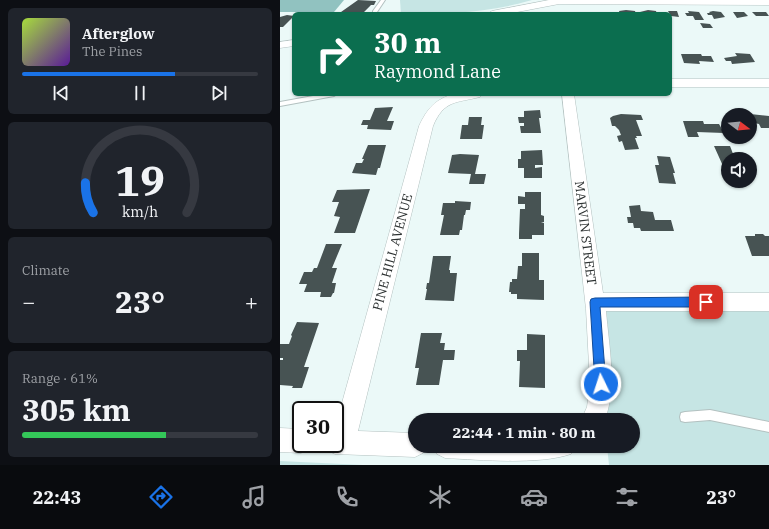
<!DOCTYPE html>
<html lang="en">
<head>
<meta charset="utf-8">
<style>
  body { margin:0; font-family:"IBM Plex Serif",serif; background:#20242c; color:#f1f3f6; height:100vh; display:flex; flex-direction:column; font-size:15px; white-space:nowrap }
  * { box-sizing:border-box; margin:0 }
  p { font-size:13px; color:#9ea1a6 }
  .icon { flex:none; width:22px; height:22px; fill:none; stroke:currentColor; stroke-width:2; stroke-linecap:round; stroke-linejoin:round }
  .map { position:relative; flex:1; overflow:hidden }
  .panel { display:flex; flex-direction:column; gap:8px; padding:8px; background:#0d0f14; width:280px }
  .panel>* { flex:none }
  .top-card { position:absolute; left:12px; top:12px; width:380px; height:84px; border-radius:6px; box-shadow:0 1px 3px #0004; background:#0b6e4f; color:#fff; overflow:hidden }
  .needle { width:26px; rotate:106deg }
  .fabs { position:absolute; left:441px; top:108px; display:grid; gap:8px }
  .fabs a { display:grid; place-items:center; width:36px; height:36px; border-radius:50%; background:#171b24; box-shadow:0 1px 3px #0004; font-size:20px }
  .speed { position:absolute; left:12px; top:401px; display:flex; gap:8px; font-size:20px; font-weight:700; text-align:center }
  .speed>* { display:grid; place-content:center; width:52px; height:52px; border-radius:50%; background:#171b24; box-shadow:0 1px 3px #0004; line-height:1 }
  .speed .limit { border:2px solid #111; border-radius:6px; background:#fff; color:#111 }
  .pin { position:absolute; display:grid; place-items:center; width:34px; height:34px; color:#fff; margin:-17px; border-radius:8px; box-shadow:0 2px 6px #0006 }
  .me { position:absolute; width:44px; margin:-22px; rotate:356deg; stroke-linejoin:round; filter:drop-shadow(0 0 3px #0008) }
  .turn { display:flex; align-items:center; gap:14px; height:84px; padding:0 16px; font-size:18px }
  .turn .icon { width:52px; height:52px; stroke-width:2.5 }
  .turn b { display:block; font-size:28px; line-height:34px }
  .big { font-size:30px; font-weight:700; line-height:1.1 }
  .panel .tile { flex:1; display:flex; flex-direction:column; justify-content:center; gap:6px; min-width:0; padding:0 14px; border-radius:6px; background:#20242c }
  .panel .dial { align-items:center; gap:0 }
  .dial svg { height:104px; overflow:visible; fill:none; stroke:#363941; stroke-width:7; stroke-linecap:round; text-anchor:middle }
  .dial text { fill:#f1f3f6; stroke:none }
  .song { display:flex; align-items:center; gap:12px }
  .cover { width:48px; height:48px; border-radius:6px; background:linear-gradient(135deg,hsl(80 70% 55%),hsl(270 70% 35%)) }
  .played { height:4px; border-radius:2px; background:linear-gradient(90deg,#1a73e8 65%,#363941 65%) }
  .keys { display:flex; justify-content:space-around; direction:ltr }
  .heat { display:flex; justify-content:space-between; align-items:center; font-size:22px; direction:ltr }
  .charge { height:6px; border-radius:3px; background:linear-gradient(90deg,#34c759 61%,#363941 0) }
  .trip { position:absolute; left:128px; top:413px; width:232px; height:40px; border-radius:20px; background:#171b24; box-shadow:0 1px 3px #0004; font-weight:700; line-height:40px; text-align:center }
  .menu { display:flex; height:64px; justify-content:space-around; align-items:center; background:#090b0e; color:#9ea1a6 }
  .menu .icon { width:28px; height:28px }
  .menu .active { color:#1a73e8 }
  .menu b { font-size:18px; color:#f1f3f6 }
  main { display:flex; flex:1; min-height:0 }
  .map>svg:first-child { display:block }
  .green { fill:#c6e5e4 }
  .water { fill:#91c2c0 }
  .building { fill:#475353 }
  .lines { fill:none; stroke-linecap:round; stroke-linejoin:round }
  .lane-casing { stroke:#b3c1c0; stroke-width:2 }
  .street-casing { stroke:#b3c1c0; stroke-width:1 }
  .lane { fill:#fff; fill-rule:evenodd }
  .street { fill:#fff; fill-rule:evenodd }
  .route { fill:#1a73e8; stroke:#114b97 }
  .labels { text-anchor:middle; stroke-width:4; stroke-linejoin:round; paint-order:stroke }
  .street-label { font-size:13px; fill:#2c3131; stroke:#fff }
</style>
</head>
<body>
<main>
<section class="panel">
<div class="tile">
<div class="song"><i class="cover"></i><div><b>Afterglow</b><p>The Pines</p></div></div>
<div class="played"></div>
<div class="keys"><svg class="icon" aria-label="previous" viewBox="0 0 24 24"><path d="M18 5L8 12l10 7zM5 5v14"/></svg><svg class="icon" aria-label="pause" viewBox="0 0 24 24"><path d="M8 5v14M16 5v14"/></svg><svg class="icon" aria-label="next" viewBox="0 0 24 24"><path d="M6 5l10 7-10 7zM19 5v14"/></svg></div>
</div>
<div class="tile dial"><svg viewBox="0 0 100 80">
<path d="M14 69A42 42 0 1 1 86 69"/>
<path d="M14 69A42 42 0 0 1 8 46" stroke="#1a73e8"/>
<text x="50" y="56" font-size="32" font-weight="700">19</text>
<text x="50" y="72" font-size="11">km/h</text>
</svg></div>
<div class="tile"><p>Climate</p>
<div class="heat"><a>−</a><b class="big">23°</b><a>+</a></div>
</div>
<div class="tile"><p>Range · 61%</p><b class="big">305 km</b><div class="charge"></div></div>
</section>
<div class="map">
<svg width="489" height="465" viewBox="0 0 489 465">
  <rect width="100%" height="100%" fill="#ebf9f8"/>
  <!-- green -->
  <g class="green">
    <path d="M 120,0 L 252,0 C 209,13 165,14 121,14 Z"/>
    <path d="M 489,307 L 489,465 L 329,465 L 327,446 L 353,446 L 353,420 L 325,420 L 316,309 Z"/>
    <path d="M 0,461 L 83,465 L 0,465 Z"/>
  </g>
  <!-- water -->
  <path class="water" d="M 0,0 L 64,0 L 54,12 L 0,12 Z"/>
  <!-- building -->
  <g class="building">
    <path d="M 78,0 L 96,1 L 94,5 L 91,5 L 82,14 L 61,12 Z"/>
    <path d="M 346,10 L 355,11 L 356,14 L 340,14 L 339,11 Z"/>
    <path d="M 368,10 L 376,11 L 377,14 L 361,14 L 360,12 Z"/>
    <path d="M 388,11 L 397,11 L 399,17 L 391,16 Z"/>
    <path d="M 408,11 L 419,12 L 424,20 L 415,20 L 413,16 L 407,16 L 405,13 L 409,13 Z"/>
    <path d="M 433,11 L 441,12 L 445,17 L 434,19 L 432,15 L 428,15 L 427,13 L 430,13 L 429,12 Z"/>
    <path d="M 453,12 L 464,12 L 468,16 L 457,18 Z"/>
    <path d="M 472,12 L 486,12 L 489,16 L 476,16 Z"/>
    <path d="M 7,15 L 14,16 L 3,27 L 0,27 L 0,17 Z"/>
    <path d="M 420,23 L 430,24 L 433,28 L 423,28 Z"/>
    <path d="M 455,53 L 470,54 L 475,62 L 452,64 L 451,61 L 446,61 L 444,58 L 457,56 Z"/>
    <path d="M 401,54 L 421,54 L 422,56 L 431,56 L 434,62 L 419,61 L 420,64 L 404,63 Z"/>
    <path d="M 113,107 L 107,121 L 114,121 L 111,130 L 87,129 L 88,125 L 81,125 L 83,120 L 90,120 L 95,108 Z"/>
    <path d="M 260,110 L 261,118 L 259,118 L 261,133 L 241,133 L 240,126 L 244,126 L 244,123 L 239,123 L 238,117 L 244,117 L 244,111 Z"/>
    <path d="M 461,113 L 489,116 L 489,128 L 481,128 L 479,124 L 470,122 L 470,115 L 461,115 Z"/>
    <path d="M 341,114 L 361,115 L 363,120 L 356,120 L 362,136 L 356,136 L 357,138 L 355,138 L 359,149 L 345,150 L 342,141 L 339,142 L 337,136 L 341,135 L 339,130 L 335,126 L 332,126 L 330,118 L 333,116 Z"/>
    <path d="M 189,117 L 202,117 L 201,125 L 204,125 L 202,139 L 180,139 L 182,125 L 188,125 Z"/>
    <path d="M 403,121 L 423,121 L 424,124 L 439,124 L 444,133 L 417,132 L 419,137 L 408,137 Z"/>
    <path d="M 88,145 L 106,145 L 100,168 L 98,168 L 96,175 L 72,173 L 76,163 L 82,163 L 84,159 L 82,159 Z"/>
    <path d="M 434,146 L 450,146 L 455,159 L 448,159 L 448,166 L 443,166 Z"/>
    <path d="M 262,150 L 263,165 L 255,165 L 255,168 L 262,167 L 262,178 L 244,178 L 244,168 L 238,168 L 238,159 L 241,159 L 241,151 Z"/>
    <path d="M 180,154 L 199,155 L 195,174 L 206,174 L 204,184 L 189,184 L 191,174 L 168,173 L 172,155 Z"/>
    <path d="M 377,156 L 390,157 L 395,173 L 393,173 L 396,184 L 379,183 L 375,165 L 379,165 Z"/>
    <path d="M 90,189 L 75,233 L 54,233 L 60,217 L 54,216 L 59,202 L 52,202 L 57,190 Z"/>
    <path d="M 245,192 L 261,192 L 261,215 L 264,216 L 264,222 L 261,223 L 264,223 L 264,235 L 252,235 L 252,239 L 239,239 L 239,234 L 240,209 L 245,209 L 245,204 L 238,204 L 238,196 L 245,197 Z"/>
    <path d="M 175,201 L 191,202 L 190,210 L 186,210 L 185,215 L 184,215 L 182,230 L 180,230 L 179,235 L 160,235 L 164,215 L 161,215 L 163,203 L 175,203 Z"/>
    <path d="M 360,205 L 361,211 L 373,212 L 375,220 L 391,220 L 394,231 L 361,231 L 360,228 L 354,228 L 353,223 L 348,223 L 347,217 L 351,217 L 349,206 Z"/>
    <path d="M 475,234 L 483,234 L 485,236 L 489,236 L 489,256 L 472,256 L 465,236 L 475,236 Z"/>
    <path d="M 46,244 L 62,244 L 52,268 L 57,268 L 52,283 L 56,283 L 54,293 L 53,293 L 51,297 L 40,297 L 41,292 L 24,292 L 27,284 L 19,284 L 24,272 L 32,272 L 34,268 L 37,268 Z"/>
    <path d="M 242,253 L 259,253 L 259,280 L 264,280 L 264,300 L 237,299 L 237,294 L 231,294 L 231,292 L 229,292 L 230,282 L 232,282 L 232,279 L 237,279 L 238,266 L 242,266 Z"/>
    <path d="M 153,256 L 171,256 L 169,270 L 170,270 L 170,273 L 177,273 L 174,301 L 145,300 L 147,289 L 146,289 L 147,283 L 149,283 Z"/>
    <path d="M 17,322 L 39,323 L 24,367 L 29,367 L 22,388 L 12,388 L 13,386 L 0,385 L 0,360 L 3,360 L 3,358 L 0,358 L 0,344 L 9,344 L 12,336 L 11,335 Z"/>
    <path d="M 141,333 L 162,333 L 160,343 L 165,343 L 164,350 L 175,350 L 174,360 L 163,360 L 159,385 L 136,385 L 139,368 L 135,368 Z"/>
    <path d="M 247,334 L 265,335 L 265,388 L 239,387 L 240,361 L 237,361 L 237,350 L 247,350 Z"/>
  </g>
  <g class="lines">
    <defs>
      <g id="lane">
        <path d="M 101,0 L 105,0 L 97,12 L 93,12 L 93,11 Z"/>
        <path d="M 44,94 L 57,94 L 54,96 L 0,106 L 0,102 Z"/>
        <path d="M 430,410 L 489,422 L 489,432 L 430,420 L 405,422 L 401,421 L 400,417 L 401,413 L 405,412 Z"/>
      </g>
      <g id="street">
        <path d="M 269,0 L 489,0 L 489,5 L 279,4 L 227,14 L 207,14 L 212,11 Z"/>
        <path d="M 14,40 L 14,46 L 0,48 L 0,42 Z"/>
        <rect x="390" y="79" width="99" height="8"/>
        <path d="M 174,94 L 202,94 L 200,97 C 176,103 164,100 153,126 L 78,431 L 135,433 L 135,446 L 147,446 L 143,453 L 135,457 L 55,454 L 47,450 L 44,444 L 55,444 L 55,428 L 139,126 C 147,109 155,99 174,94 Z"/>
        <path d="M 282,94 L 294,94 L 323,293 L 489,293 L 489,311 L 326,311 C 329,347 337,385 325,420 L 301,420 L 307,407 L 310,384 L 306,309 Z"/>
        <path d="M 0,428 L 21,429 L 21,444 L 32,444 L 29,449 L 21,453 L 0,452 Z"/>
        <path d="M 153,446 L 295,446 L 291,454 C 259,465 201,460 165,458 L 157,454 Z"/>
      </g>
    </defs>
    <!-- lane casing -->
    <use href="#lane" class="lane-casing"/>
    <!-- street casing -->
    <use href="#street" class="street-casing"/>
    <!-- lane -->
    <use href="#lane" class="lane"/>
    <!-- street -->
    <use href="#street" class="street"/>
  </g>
  <!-- route -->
  <path class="route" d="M 426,297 L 429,298 L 431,302 L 429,305 L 426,307 L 320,307 L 326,384 L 325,388 L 321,390 L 316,388 L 315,384 L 310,302 L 311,299 L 315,298 Z"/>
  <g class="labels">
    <!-- street labels -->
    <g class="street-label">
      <text transform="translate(306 233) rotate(83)" y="5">MARVIN STREET</text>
      <text transform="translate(112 252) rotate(-75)" y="5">PINE HILL AVENUE</text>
    </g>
  </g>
</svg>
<div class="fabs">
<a><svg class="needle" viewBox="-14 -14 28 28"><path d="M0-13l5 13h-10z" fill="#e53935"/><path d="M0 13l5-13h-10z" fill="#9ea1a6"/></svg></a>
<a><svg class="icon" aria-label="sound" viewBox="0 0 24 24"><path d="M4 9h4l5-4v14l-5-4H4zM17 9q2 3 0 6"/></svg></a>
</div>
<div class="speed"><div class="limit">30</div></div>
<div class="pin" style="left:426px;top:302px;background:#d93025"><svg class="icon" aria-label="arrive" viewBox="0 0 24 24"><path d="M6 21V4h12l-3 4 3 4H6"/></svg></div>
<svg class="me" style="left:321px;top:384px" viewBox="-20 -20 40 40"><circle r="17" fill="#1a73e8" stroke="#fff" stroke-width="3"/><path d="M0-11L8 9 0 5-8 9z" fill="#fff"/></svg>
<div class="trip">22:44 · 1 min · 80 m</div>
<div class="top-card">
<div class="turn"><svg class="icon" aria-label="right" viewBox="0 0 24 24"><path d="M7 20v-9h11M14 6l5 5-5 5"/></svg><div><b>30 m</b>Raymond Lane</div></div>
</div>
</div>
</main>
<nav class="menu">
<b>22:43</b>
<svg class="icon active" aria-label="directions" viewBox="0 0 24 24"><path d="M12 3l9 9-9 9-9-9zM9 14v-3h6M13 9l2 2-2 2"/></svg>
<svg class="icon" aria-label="music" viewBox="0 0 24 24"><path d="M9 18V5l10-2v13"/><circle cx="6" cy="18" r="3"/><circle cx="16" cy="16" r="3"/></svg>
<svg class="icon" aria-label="phone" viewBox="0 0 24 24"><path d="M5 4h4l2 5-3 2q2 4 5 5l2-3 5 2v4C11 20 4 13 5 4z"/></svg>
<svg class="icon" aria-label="climate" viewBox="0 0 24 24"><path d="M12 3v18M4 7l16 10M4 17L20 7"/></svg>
<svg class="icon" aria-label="car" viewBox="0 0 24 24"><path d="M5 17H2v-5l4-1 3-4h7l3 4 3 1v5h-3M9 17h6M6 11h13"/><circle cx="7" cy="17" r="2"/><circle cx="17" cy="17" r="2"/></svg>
<svg class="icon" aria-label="filters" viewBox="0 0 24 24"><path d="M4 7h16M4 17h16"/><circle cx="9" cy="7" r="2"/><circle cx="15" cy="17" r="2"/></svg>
<b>23°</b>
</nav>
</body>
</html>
